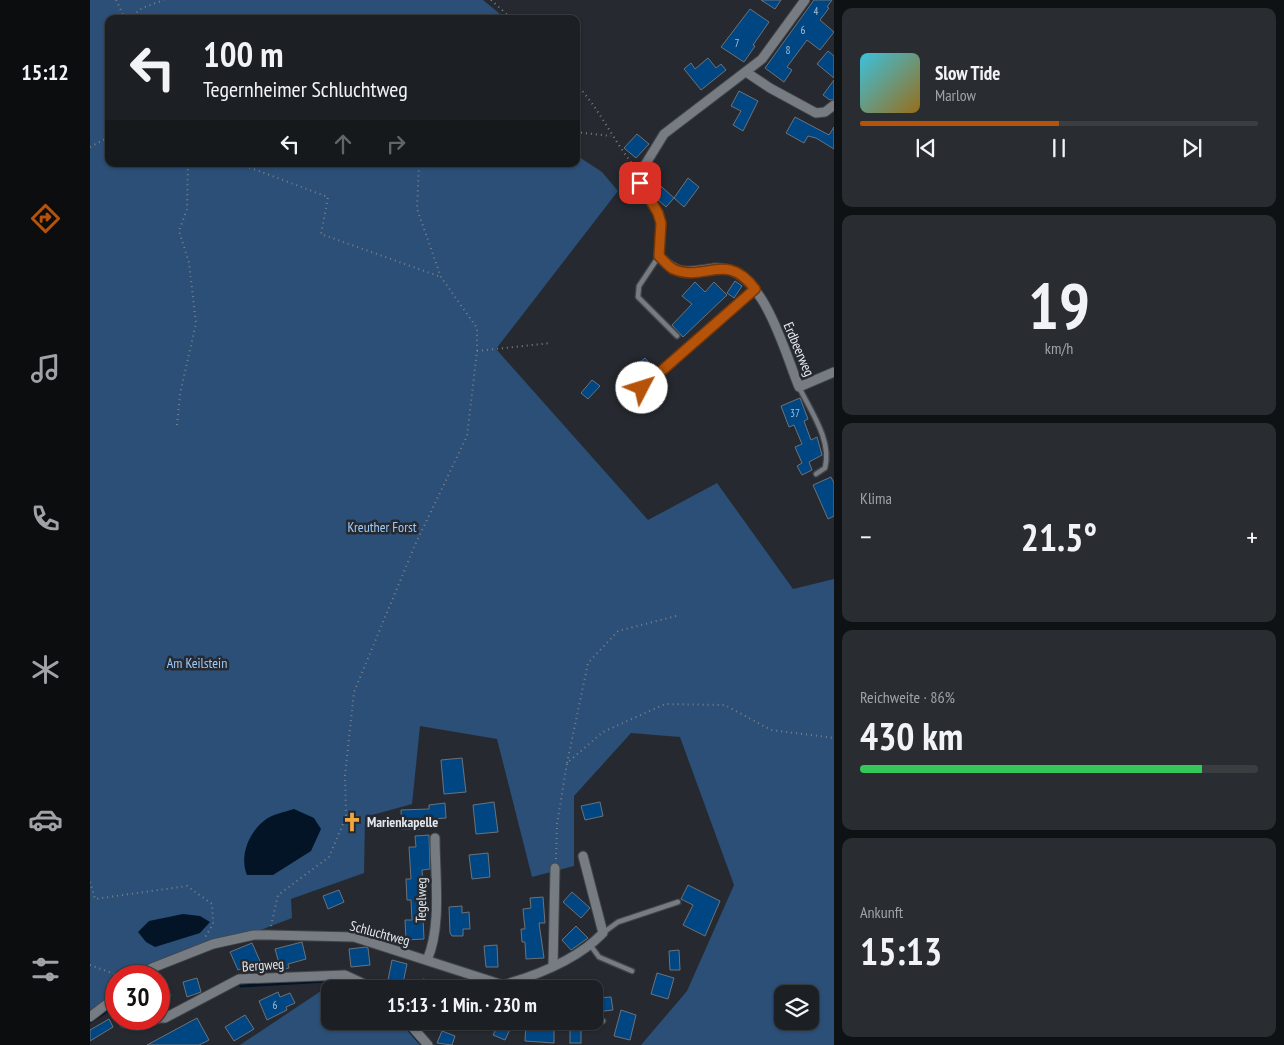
<!DOCTYPE html>
<html lang="de">
<head>
<meta charset="utf-8">
<style>
  body { margin:0; font-family:"PT Sans Narrow",sans-serif; background:#292d31; color:#f1f3f6; height:100vh; display:flex; flex-direction:column; font-size:19px; white-space:nowrap }
  * { box-sizing:border-box; margin:0 }
  p { font-size:16px; color:#a0a3a6 }
  .icon { flex:none; width:28px; height:28px; fill:none; stroke:currentColor; stroke-width:2; stroke-linecap:round; stroke-linejoin:round }
  .map { position:relative; flex:1; overflow:hidden }
  .side { display:flex; flex-direction:column; gap:8px; padding:8px; background:#0f1214; width:450px }
  .side>* { flex:none }
  .top-card { position:absolute; left:15px; top:15px; width:475px; height:152px; border-radius:10px; box-shadow:0 1px 4px #0004,0 0 0 1px #3a3e41; background:#1c2024; color:#f1f3f6; overflow:hidden }
  .fabs { position:absolute; left:684px; top:985px; display:grid; gap:10px }
  .fabs a { display:grid; place-items:center; width:45px; height:45px; border-radius:10px; background:#1c2024; box-shadow:0 1px 4px #0004,0 0 0 1px #3a3e41; font-size:25px }
  .speed { position:absolute; left:15px; top:965px; display:flex; gap:10px; font-size:25px; font-weight:700; text-align:center }
  .speed>* { display:grid; place-content:center; width:65px; height:65px; border-radius:50%; background:#1c2024; box-shadow:0 1px 4px #0004,0 0 0 1px #3a3e41; line-height:1 }
  .speed .limit { border:8px solid #d22; background:#fff; color:#111 }
  .pin { position:absolute; display:grid; place-items:center; width:42px; height:42px; color:#fff; margin:-21px; border-radius:10px; box-shadow:0 2px 8px #0006 }
  .me { position:absolute; width:55px; margin:-28px; rotate:50deg; stroke-linejoin:round; filter:drop-shadow(0 0 4px #0008) }
  .turn { display:flex; align-items:center; gap:18px; height:105px; padding:0 15px; font-size:22px }
  .turn .icon { width:65px; height:65px; stroke-width:2.5 }
  .turn b { display:block; font-size:35px; line-height:42px }
  .lanes { display:flex; align-items:center; height:48px; padding:0 15px; background:#0003; justify-content:center; gap:25px; direction:ltr }
  .lanes .off { opacity:.35 }
  .big { font-size:38px; font-weight:600; line-height:1.1 }
  .side .card { flex:1; display:flex; flex-direction:column; justify-content:center; gap:8px; min-width:0; padding:0 18px; border-radius:10px; background:#292d31 }
  .side .dial { align-items:center; gap:0 }
  .dial b { font-size:65px; line-height:1 }
  .song { display:flex; align-items:center; gap:15px }
  .cover { width:60px; height:60px; border-radius:8px; background:linear-gradient(135deg,hsl(190 70% 55%),hsl(40 70% 35%)) }
  .played { height:5px; border-radius:2px; background:linear-gradient(90deg,#b45309 50%,#3a3e41 50%) }
  .keys { display:flex; justify-content:space-around; direction:ltr }
  .heat { display:flex; justify-content:space-between; align-items:center; font-size:28px; direction:ltr }
  .charge { height:8px; border-radius:4px; background:linear-gradient(90deg,#34c759 86%,#3a3e41 0) }
  .trip { position:absolute; left:231px; top:980px; width:282px; height:50px; border-radius:10px; background:#1c2024; box-shadow:0 1px 4px #0004,0 0 0 1px #3a3e41; font-weight:600; line-height:50px; text-align:center }
  main { display:flex; flex:1; min-height:0 }
  .menu { display:flex; flex-direction:column; width:90px; justify-content:space-around; align-items:center; background:#0b0d0e; color:#a0a3a6 }
  .menu .icon { width:35px; height:35px }
  .menu .current { color:#b45309 }
  .menu b { font-size:22px; color:#f1f3f6 }
  .map>svg:first-child { display:block }
  .green { fill:#2b4f77; fill-rule:evenodd }
  .water { fill:#031427 }
  .lines { fill:none; stroke-linecap:round; stroke-linejoin:round }
  .stream { stroke:#031427; stroke-width:3 }
  .building { fill:#004683; stroke:#6c7278 }
  .service-casing { stroke:#42464b; stroke-width:7 }
  .minor-casing { stroke:#42464b; stroke-width:11 }
  .path { stroke:#7d8085; stroke-width:2; stroke-dasharray:1 4; stroke-linecap:butt }
  .service { stroke:#767c82; stroke-width:4.5 }
  .minor { stroke:#767c82; stroke-width:9 }
  .route-casing { stroke:#753606; stroke-width:12 }
  .route { stroke:#b45309; stroke-width:9 }
  .labels { text-anchor:middle; stroke-width:5; stroke-linejoin:round; paint-order:stroke }
  .number-label { font-size:11px; fill:#abbfd1 }
  .street-label { font-size:14px; fill:#e4e7eb; stroke:#262a30 }
  .park-label { font-size:14px; fill:#9bcafe; stroke:#262a30 }
  .poi-label { font-size:14px; font-weight:bold; fill:#e4e7eb; stroke:#262a30; text-anchor:start }
</style>
</head>
<body>
<main>
<nav class="menu">
<b>15:12</b>
<svg class="icon current" aria-label="directions" viewBox="0 0 24 24"><path d="M12 3l9 9-9 9-9-9zM9 14v-3h6M13 9l2 2-2 2"/></svg>
<svg class="icon" aria-label="music" viewBox="0 0 24 24"><path d="M9 18V5l10-2v13"/><circle cx="6" cy="18" r="3"/><circle cx="16" cy="16" r="3"/></svg>
<svg class="icon" aria-label="phone" viewBox="0 0 24 24"><path d="M5 4h4l2 5-3 2q2 4 5 5l2-3 5 2v4C11 20 4 13 5 4z"/></svg>
<svg class="icon" aria-label="climate" viewBox="0 0 24 24"><path d="M12 3v18M4 7l16 10M4 17L20 7"/></svg>
<svg class="icon" aria-label="car" viewBox="0 0 24 24"><path d="M5 17H2v-5l4-1 3-4h7l3 4 3 1v5h-3M9 17h6M6 11h13"/><circle cx="7" cy="17" r="2"/><circle cx="17" cy="17" r="2"/></svg>
<svg class="icon" aria-label="filters" viewBox="0 0 24 24"><path d="M4 7h16M4 17h16"/><circle cx="9" cy="7" r="2"/><circle cx="15" cy="17" r="2"/></svg>
</nav>
<div class="map">
<svg width="744" height="1045" viewBox="0 0 744 1045">
  <rect width="100%" height="100%" fill="#262a30"/>
  <!-- green -->
  <g class="green">
    <path d="M 0,0 L 393,0 L 416,19 L 19,19 L 19,164 L 486,164 L 486,155 L 512,172 L 528,191 L 406,349 L 558,520 L 627,483 L 703,589 L 744,579 L 744,1045 L 551,1045 L 597,991 L 644,885 L 590,737 L 541,733 L 484,796 L 484,866 L 442,877 L 407,739 L 330,726 L 322,804 L 275,817 L 274,873 L 201,899 L 202,918 L 50,976 L 26,976 L 26,997 L 0,1017 ZM 692,994 L 720,994 L 720,1021 L 692,1021 Z"/>
    <path d="M 255,975 L 285,989 L 240,989 L 240,1021 L 317,1021 L 336,1045 L 150,1045 Z"/>
  </g>
  <!-- water -->
  <g class="water">
    <path d="M 204,809 L 224,818 L 231,829 L 221,851 L 183,875 L 157,875 C 149,856 159,832 175,820 C 182,814 195,812 204,809 Z"/>
    <path d="M 93,914 L 110,916 L 120,922 L 110,933 L 65,947 L 56,942 L 48,932 L 59,921 Z"/>
  </g>
  <g class="lines">
    <!-- stream -->
    <g class="stream">
      <path d="M 151,986 L 254,980 L 273,989"/>
      <path d="M 311,1021 L 332,1045"/>
      <path d="M 0,1022 L 17,1011"/>
    </g>
  </g>
  <!-- building -->
  <g class="building">
    <path d="M 671,0 L 691,0 L 685,9 Z"/>
    <path d="M 724,0 L 742,0 L 737,7 L 739,8 L 730,20 L 744,32 L 730,50 L 717,40 L 697,67 L 702,70 L 694,82 L 675,68 Z"/>
    <path d="M 660,9 L 679,22 L 663,45 L 665,46 L 654,62 L 631,47 Z"/>
    <path d="M 738,51 L 744,56 L 744,78 L 727,64 Z"/>
    <path d="M 618,58 L 626,68 L 631,64 L 636,70 L 611,90 L 594,69 L 601,63 L 605,69 Z"/>
    <path d="M 744,80 L 744,99 L 740,100 L 733,95 Z"/>
    <path d="M 649,91 L 668,101 L 653,131 L 643,125 L 651,111 L 641,106 Z"/>
    <path d="M 705,117 L 739,135 L 744,127 L 744,149 L 726,138 L 718,136 L 714,143 L 696,133 Z"/>
    <path d="M 547,134 L 559,144 L 546,158 L 534,148 Z"/>
    <path d="M 598,178 L 609,187 L 594,207 L 584,198 Z"/>
    <path d="M 563,179 L 584,198 L 576,207 L 565,197 L 558,186 Z"/>
    <path d="M 645,281 L 652,286 L 644,298 L 637,293 Z"/>
    <path d="M 605,282 L 615,292 L 624,282 L 637,295 L 593,337 L 582,325 L 602,304 L 592,296 Z"/>
    <path d="M 555,358 L 564,369 L 548,383 L 537,368 L 543,363 L 545,366 Z"/>
    <path d="M 502,380 L 510,386 L 498,399 L 491,393 Z"/>
    <path d="M 710,398 L 718,419 L 714,421 L 721,440 L 727,437 L 732,455 L 719,462 L 722,470 L 712,475 L 707,466 L 712,463 L 705,447 L 712,444 L 704,425 L 699,427 L 691,406 Z"/>
    <path d="M 741,477 L 744,483 L 744,516 L 738,519 L 723,485 Z"/>
    <path d="M 372,758 L 376,792 L 354,794 L 351,760 Z"/>
    <path d="M 404,802 L 408,832 L 386,834 L 383,805 Z"/>
    <path d="M 510,802 L 513,816 L 495,820 L 491,806 Z"/>
    <path d="M 355,803 L 356,818 L 330,820 L 330,829 L 312,829 L 311,810 L 339,809 L 339,805 Z"/>
    <path d="M 339,835 L 340,869 L 332,870 L 334,908 L 336,908 L 337,917 L 333,917 L 334,939 L 316,940 L 315,920 L 322,920 L 321,900 L 317,900 L 316,879 L 321,879 L 319,847 L 326,847 L 325,836 Z"/>
    <path d="M 398,853 L 400,877 L 382,879 L 379,855 Z"/>
    <path d="M 598,885 L 630,901 L 615,936 L 593,925 L 603,905 L 591,899 Z"/>
    <path d="M 249,890 L 254,902 L 238,909 L 233,896 Z"/>
    <path d="M 482,892 L 500,908 L 491,918 L 473,902 Z"/>
    <path d="M 453,897 L 455,923 L 449,923 L 454,958 L 436,959 L 435,942 L 432,942 L 431,929 L 435,929 L 433,909 L 441,908 L 440,898 Z"/>
    <path d="M 372,906 L 372,913 L 379,912 L 380,929 L 373,929 L 373,936 L 362,936 L 360,933 L 359,907 Z"/>
    <path d="M 486,926 L 498,938 L 481,950 L 472,940 Z"/>
    <path d="M 212,942 L 216,959 L 198,964 L 199,968 L 191,970 L 185,949 Z"/>
    <path d="M 162,943 L 170,961 L 148,970 L 140,952 Z"/>
    <path d="M 407,945 L 408,967 L 396,967 L 394,946 Z"/>
    <path d="M 276,947 L 278,948 L 280,965 L 261,967 L 259,949 Z"/>
    <path d="M 589,950 L 590,970 L 580,970 L 579,951 Z"/>
    <path d="M 302,960 L 317,964 L 313,983 L 298,980 Z"/>
    <path d="M 69,973 L 81,996 L 69,1003 Z"/>
    <path d="M 567,973 L 584,978 L 578,999 L 561,994 Z"/>
    <path d="M 107,978 L 111,992 L 97,997 L 93,982 Z"/>
    <path d="M 333,979 L 347,982 L 346,989 L 330,989 Z"/>
    <path d="M 188,992 L 190,997 L 200,993 L 205,1003 L 196,1007 L 197,1010 L 177,1020 L 169,1001 Z"/>
    <path d="M 521,997 L 523,1010 L 505,1012 L 505,998 Z"/>
    <path d="M 531,1010 L 546,1015 L 540,1040 L 524,1036 Z"/>
    <path d="M 155,1015 L 164,1029 L 144,1041 L 135,1027 Z"/>
    <path d="M 107,1018 L 119,1040 L 109,1045 L 57,1045 Z"/>
    <path d="M 19,1019 L 23,1027 L 0,1041 L 0,1030 Z"/>
    <path d="M 410,1021 L 424,1021 L 415,1040 L 403,1035 Z"/>
    <path d="M 436,1021 L 451,1021 L 450,1029 L 464,1030 L 464,1043 L 435,1041 Z"/>
    <rect x="480" y="1026" width="11" height="17"/>
    <path d="M 352,1031 L 365,1036 L 362,1045 L 347,1043 Z"/>
  </g>
  <g class="lines">
    <defs>
      <g id="service">
        <path d="M 569,256 L 549,286 L 548,297 L 587,336"/>
        <path d="M 709,387 C 721,412 742,440 735,468 L 726,474"/>
        <path d="M 513,933 L 528,922 L 588,902"/>
        <path d="M 501,946 L 509,957 L 542,971"/>
        <path d="M 505,1019 L 513,1021"/>
      </g>
      <g id="minor">
        <path d="M 715,0 L 672,59 L 574,134 L 550,173 L 552,188 L 568,213 L 571,223 L 569,256 C 590,277 598,271 625,268 C 673,265 694,351 709,387 L 744,372"/>
        <path d="M 656,72 L 680,88 L 726,113 L 735,112 L 744,105"/>
        <path d="M 552,388 L 665,289"/>
        <path d="M 337,960 C 352,927 345,875 345,838"/>
        <path d="M 463,966 L 465,868"/>
        <path d="M 50,976 L 62,968 L 123,944 L 164,935 L 179,935 L 264,937 L 413,985 C 448,975 488,959 513,933 L 493,856"/>
        <path d="M 0,1017 L 26,997"/>
        <path d="M 69,1018 L 75,1018 L 149,979 L 255,975 L 285,989"/>
        <path d="M 31,1019 L 34,1023 L 67,1019"/>
        <path d="M 317,1021 L 338,1045"/>
      </g>
    </defs>
    <!-- service casing -->
    <use href="#service" class="service-casing"/>
    <!-- minor casing -->
    <use href="#minor" class="minor-casing"/>
    <!-- path -->
    <g class="path">
      <path d="M 26,0 L 35,19"/>
      <path d="M 401,0 L 422,19"/>
      <path d="M 39,19 L 52,8 L 74,0"/>
      <path d="M 486,84 C 509,108 523,140 544,166"/>
      <path d="M 486,132 L 521,136"/>
      <path d="M 0,147 L 19,137"/>
      <path d="M 150,164 L 238,197 L 231,234 L 351,277"/>
      <path d="M 387,351 L 461,343"/>
      <path d="M 87,425 L 90,394 L 106,323 L 99,263 L 89,231 L 97,209 L 98,164"/>
      <path d="M 477,763 L 498,663 L 528,631 L 586,616"/>
      <path d="M 466,859 L 467,824 L 477,763 L 513,732 L 575,704 L 635,705 L 681,730 L 744,738"/>
      <path d="M 0,882 L 5,899 L 97,886 L 122,904 L 123,924 L 114,939"/>
      <path d="M 181,926 L 188,895 L 239,857 L 256,817 L 255,775 L 264,692 L 325,545 L 377,436 L 387,351 L 387,328 L 351,277 L 327,209 L 329,164"/>
      <path d="M 0,965 L 30,976"/>
    </g>
    <!-- service -->
    <use href="#service" class="service"/>
    <!-- minor -->
    <use href="#minor" class="minor"/>
  </g>
  <g class="lines">
    <defs>
      <path id="route" d="M 550,183 L 568,213 L 571,223 L 569,256 C 573,260 578,266 583,269 C 615,283 636,250 665,289 L 552,388"/>
    </defs>
    <!-- route casing -->
    <use href="#route" class="route-casing"/>
    <!-- route -->
    <use href="#route" class="route"/>
  </g>
  <!-- icons -->
  <defs>
    <symbol id="church-bare" viewBox="-9 -9 18 18"><path d="M-1.2-6h2.4v3.5h3.3v2.4h-3.3V6h-2.4V-.1h-3.3v-2.4h3.3Z" fill="#f0a73e" stroke="#262a30" stroke-width="2.5" paint-order="stroke"/></symbol>
  </defs>
  <g fill-rule="evenodd">
    <use href="#church-bare" x="248" y="808" width="28" height="28"/>
  </g>
  <g class="labels">
    <!-- number labels -->
    <g class="number-label">
      <text x="726" y="15">4</text>
      <text x="713" y="34">6</text>
      <text x="647" y="47">7</text>
      <text x="698" y="54">8</text>
      <text x="705" y="417">37</text>
      <text x="185" y="1009">6</text>
    </g>
    <!-- street labels -->
    <g class="street-label">
      <text transform="translate(709 349) rotate(67)" y="5">Erdbeerweg</text>
      <text transform="translate(331 900) rotate(-89)" y="5">Tegelweg</text>
      <text transform="translate(290 933) rotate(15)" y="5">Schluchtweg</text>
      <text transform="translate(173 965) rotate(-4)" y="5">Bergweg</text>
    </g>
    <!-- park labels -->
    <g class="park-label">
      <text x="292" y="532">Kreuther Forst</text>
      <text x="107" y="668">Am Keilstein</text>
    </g>
    <!-- poi labels -->
    <g class="poi-label">
      <text x="277" y="827">Marienkapelle</text>
    </g>
  </g>
</svg>
<div class="fabs">
<a><svg class="icon" aria-label="layers" viewBox="0 0 24 24"><path d="M12 4l9 5-9 5-9-5zM3 14l9 5 9-5"/></svg></a>
</div>
<div class="speed"><div class="limit">30</div></div>
<div class="pin" style="left:550px;top:183px;background:#d93025"><svg class="icon" aria-label="arrive" viewBox="0 0 24 24"><path d="M6 21V4h12l-3 4 3 4H6"/></svg></div>
<svg class="me" style="left:552px;top:388px" viewBox="-20 -20 40 40"><circle r="19" fill="#fff"/><path d="M0-13L10 11 0 6-10 11z" fill="#b45309"/></svg>
<div class="trip">15:13 · 1 Min. · 230 m</div>
<div class="top-card">
<div class="turn"><svg class="icon" aria-label="left" viewBox="0 0 24 24"><path d="M17 20v-9H6M10 6l-5 5 5 5"/></svg><div><b>100 m</b>Tegernheimer Schluchtweg</div></div>
<div class="lanes"><svg class="icon" aria-label="left" viewBox="0 0 24 24"><path d="M17 20v-9H6M10 6l-5 5 5 5"/></svg><svg class="icon off" aria-label="ahead" viewBox="0 0 24 24"><path d="M12 20V5M6 11l6-6 6 6"/></svg><svg class="icon off" aria-label="right" viewBox="0 0 24 24"><path d="M7 20v-9h11M14 6l5 5-5 5"/></svg></div>
</div>
</div>
<section class="side">
<div class="card">
<div class="song"><i class="cover"></i><div><b>Slow Tide</b><p>Marlow</p></div></div>
<div class="played"></div>
<div class="keys"><svg class="icon" aria-label="previous" viewBox="0 0 24 24"><path d="M18 5L8 12l10 7zM5 5v14"/></svg><svg class="icon" aria-label="pause" viewBox="0 0 24 24"><path d="M8 5v14M16 5v14"/></svg><svg class="icon" aria-label="next" viewBox="0 0 24 24"><path d="M6 5l10 7-10 7zM19 5v14"/></svg></div>
</div>
<div class="card dial"><b>19</b><p>km/h</p></div>
<div class="card"><p>Klima</p>
<div class="heat"><a>−</a><b class="big">21.5°</b><a>+</a></div>
</div>
<div class="card"><p>Reichweite · 86%</p><b class="big">430 km</b><div class="charge"></div></div>
<div class="card"><p>Ankunft</p><b class="big">15:13</b></div>
</section>
</main>
</body>
</html>
